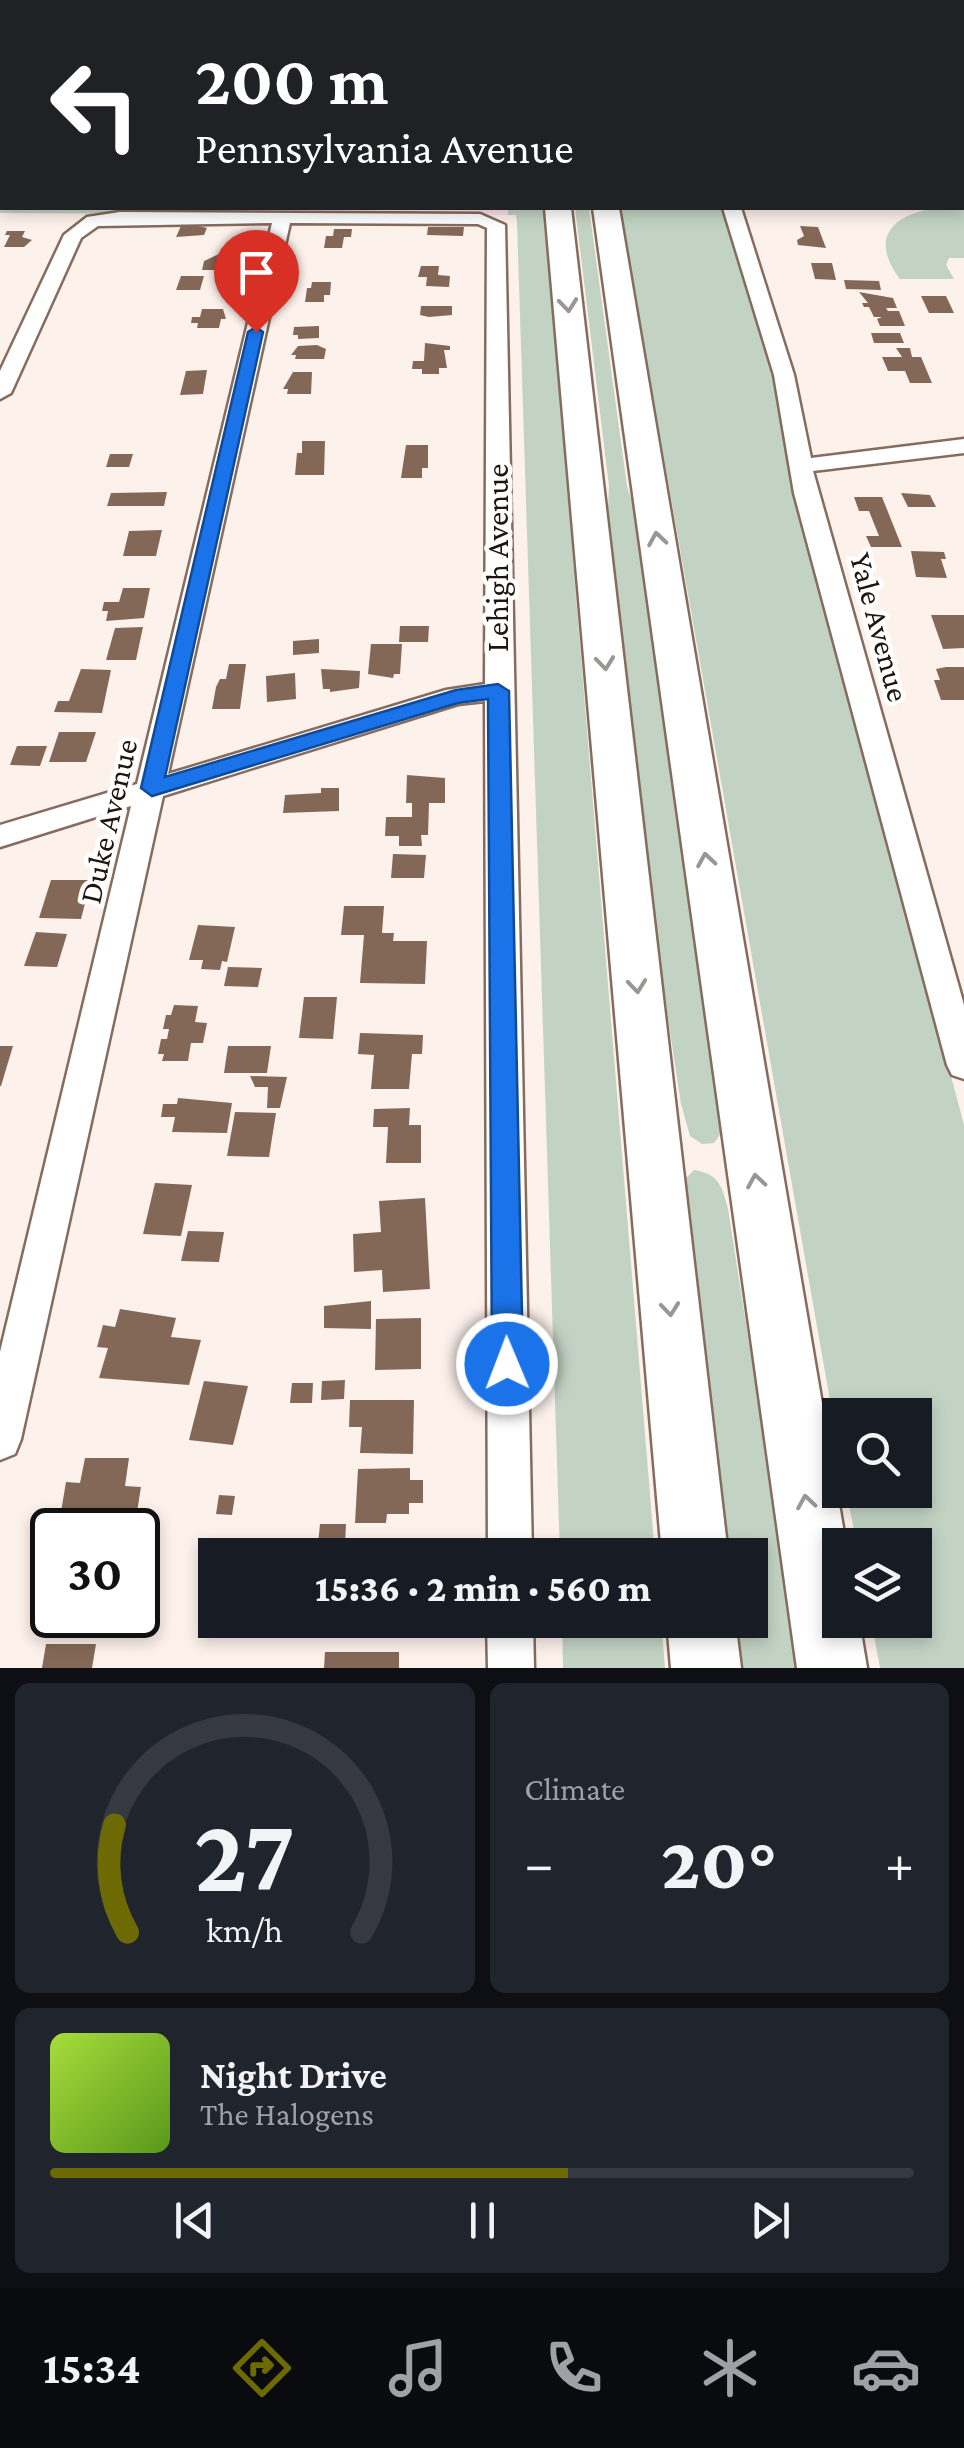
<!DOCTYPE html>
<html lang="en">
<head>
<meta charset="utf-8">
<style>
  body { margin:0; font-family:"Crimson Pro",serif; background:#20242c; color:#f1f3f6; height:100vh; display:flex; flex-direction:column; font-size:38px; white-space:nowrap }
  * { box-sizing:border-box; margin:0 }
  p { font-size:32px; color:#9ea1a6 }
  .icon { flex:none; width:55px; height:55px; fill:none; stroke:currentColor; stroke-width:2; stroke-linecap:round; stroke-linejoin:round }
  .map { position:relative; height:1668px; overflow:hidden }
  .sheet { display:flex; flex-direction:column; gap:15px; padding:15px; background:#0d0f14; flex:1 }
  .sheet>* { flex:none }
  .banner { position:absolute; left:0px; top:0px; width:965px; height:210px; box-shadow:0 5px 15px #0003; background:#202124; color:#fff; overflow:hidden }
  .buttons { position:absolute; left:822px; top:1398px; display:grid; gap:20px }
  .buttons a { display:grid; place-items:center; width:110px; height:110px; border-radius:0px; background:#171b24; box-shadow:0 5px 15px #0003; font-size:50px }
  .speed { position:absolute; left:30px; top:1508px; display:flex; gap:20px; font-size:50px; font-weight:700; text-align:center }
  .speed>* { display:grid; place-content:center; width:130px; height:130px; border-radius:50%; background:#171b24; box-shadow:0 5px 15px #0003; line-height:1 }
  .speed .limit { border:5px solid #111; border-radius:15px; background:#fff; color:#111 }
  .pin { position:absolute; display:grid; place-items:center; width:85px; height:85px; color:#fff; margin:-102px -42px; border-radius:50% 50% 50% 0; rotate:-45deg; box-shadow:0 0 10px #0007 }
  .pin .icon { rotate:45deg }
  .me { position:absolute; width:110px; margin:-55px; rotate:359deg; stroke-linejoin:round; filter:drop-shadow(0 0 8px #0008) }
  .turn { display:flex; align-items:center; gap:35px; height:210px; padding:0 30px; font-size:45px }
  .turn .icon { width:130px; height:130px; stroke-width:2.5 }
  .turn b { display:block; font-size:70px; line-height:85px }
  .big { font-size:75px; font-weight:800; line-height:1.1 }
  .sheet .card { flex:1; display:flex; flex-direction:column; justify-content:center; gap:15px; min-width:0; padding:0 35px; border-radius:15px; background:#20242c }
  .sheet .dial { align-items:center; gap:0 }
  .dial svg { height:260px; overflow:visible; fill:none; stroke:#363941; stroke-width:7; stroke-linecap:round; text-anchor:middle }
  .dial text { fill:#f1f3f6; stroke:none }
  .song { display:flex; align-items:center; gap:30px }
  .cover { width:120px; height:120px; border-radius:15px; background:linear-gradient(135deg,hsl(80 70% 55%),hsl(90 70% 35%)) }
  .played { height:10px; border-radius:5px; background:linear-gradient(90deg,#6d6a04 60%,#363941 60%) }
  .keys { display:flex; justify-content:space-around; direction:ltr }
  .heat { display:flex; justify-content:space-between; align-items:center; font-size:55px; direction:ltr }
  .sheet .tiles { flex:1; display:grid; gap:15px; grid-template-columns:1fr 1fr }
  .card:last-child { grid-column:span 2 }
  .trip { position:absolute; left:198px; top:1538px; width:570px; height:100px; border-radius:0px; background:#171b24; box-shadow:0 5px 15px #0003; font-weight:800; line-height:100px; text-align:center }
  .tabs { display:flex; height:160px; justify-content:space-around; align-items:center; background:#090b0e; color:#9ea1a6 }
  .tabs .icon { width:70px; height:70px }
  .tabs .selected { color:#6d6a04 }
  .tabs b { font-size:45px; color:#f1f3f6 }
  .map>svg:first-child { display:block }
  .commercial { fill:#fde2e7 }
  .green { fill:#c2d3c3 }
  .building { fill:#846857 }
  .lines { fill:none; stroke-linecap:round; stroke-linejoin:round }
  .minor-casing { stroke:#856c5e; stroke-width:5 }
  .highway-casing { stroke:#856c5e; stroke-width:5 }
  .minor { fill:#fff; fill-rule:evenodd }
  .highway { fill:#fff; fill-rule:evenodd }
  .oneway { stroke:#9a9693 }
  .route { fill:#1a73e8; stroke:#114b97; stroke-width:2.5 }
  .labels { text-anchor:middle; stroke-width:9; stroke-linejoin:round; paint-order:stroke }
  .street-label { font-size:32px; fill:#1f150f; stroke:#fff }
</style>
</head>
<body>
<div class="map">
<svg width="964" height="1668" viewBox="0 0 964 1668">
  <rect width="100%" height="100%" fill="#fdf1eb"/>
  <!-- commercial -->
  <path class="commercial" d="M 181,208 L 508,208 L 508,215 L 179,214 Z"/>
  <!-- green -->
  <g class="green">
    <path d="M 0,0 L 526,0 L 527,2 L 2,2 L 2,208 L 181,208 L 179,214 L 0,213 Z"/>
    <path d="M 508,208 L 544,208 L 655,1555 L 560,1555 L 517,222 L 516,215 L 508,215 Z"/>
    <path d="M 575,208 L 589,208 L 627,486 L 641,531 L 720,1119 L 721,1133 L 714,1143 L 702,1144 L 690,1136 L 681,1104 L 653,920 L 607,532 L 609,486 Z"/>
    <path d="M 620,208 L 725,208 L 774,372 L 789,434 L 795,490 L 964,1125 L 964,1668 L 880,1668 L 871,1620 L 915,1620 L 915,1545 L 857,1545 L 846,1490 L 915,1490 L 915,1415 L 840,1415 L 840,1457 Z"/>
    <path d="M 937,208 L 964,209 L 964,258 L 949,258 L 946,265 L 954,279 L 900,279 C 869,238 892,214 937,208 Z"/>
    <path d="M 694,1170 C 719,1174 722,1186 728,1209 L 800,1668 L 737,1668 L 732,1620 L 750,1620 L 750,1555 L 725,1555 L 684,1199 L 686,1178 Z"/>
    <path d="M 562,1620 L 661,1620 L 665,1668 L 563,1668 Z"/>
  </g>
  <!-- building -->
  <g class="building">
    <path d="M 181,226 L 198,226 L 207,228 L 204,235 L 176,237 Z"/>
    <path d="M 800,226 L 818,227 L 826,248 L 798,245 L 797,240 L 804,236 Z"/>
    <path d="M 428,227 L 464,227 L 463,236 L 427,235 Z"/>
    <path d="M 334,229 L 352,229 L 351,237 L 344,237 L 342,248 L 324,248 L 326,236 L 333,236 Z"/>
    <path d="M 7,231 L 25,231 L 22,237 L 32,240 L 24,247 L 4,247 L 10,235 L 5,235 Z"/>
    <path d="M 219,254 L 234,254 L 234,258 L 240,258 L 238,264 L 229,264 L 227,270 L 202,270 L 204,261 Z"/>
    <path d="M 811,263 L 832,263 L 836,280 L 815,279 Z"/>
    <path d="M 421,266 L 439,266 L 438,275 L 450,276 L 449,287 L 426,286 L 427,277 L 418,277 Z"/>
    <path d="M 181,276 L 204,276 L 200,290 L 176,290 Z"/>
    <path d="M 844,280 L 879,281 L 881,290 L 846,289 Z"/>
    <path d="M 312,282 L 331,282 L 330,295 L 324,295 L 324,302 L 305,302 L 307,288 L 311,288 Z"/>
    <path d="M 859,292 L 893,298 L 897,308 L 886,308 L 888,311 L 899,311 L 905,326 L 880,326 L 877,319 L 882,317 L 874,317 L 869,307 L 864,307 L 862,303 L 868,303 Z"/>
    <path d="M 921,296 L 946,296 L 954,313 L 929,313 Z"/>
    <path d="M 421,306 L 452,306 L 452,315 L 429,317 L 420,315 Z"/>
    <path d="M 202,309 L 223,309 L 226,319 L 221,319 L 219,328 L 197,328 L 198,323 L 191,323 L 192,317 L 200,317 Z"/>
    <path d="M 319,326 L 319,338 L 298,339 L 298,335 L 293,335 L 294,327 Z"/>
    <path d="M 871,333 L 900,333 L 904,343 L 874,343 Z"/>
    <path d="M 425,343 L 450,346 L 450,350 L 444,350 L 447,368 L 439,368 L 439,374 L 422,374 L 422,369 L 412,369 L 413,361 L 424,361 Z"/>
    <path d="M 317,345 L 326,349 L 324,359 L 295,359 L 296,355 L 291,355 L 298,346 Z"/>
    <path d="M 896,348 L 910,348 L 912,357 L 921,357 L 932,383 L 910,383 L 905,371 L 888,371 L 882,357 L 902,357 Z"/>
    <path d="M 207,370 L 203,394 L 180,395 L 186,371 Z"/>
    <path d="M 293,372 L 312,372 L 311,394 L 287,394 L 288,389 L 283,389 Z"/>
    <path d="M 302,441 L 325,441 L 324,475 L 295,475 L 297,453 L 302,453 Z"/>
    <path d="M 406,445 L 428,445 L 428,468 L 422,468 L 422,478 L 401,478 Z"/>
    <path d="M 110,454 L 133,454 L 129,467 L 106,467 Z"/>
    <path d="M 167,492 L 164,506 L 107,506 L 111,493 Z"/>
    <path d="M 901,493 L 930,495 L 936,507 L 908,507 Z"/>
    <path d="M 854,497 L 882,497 L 902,547 L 871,547 L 866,536 L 879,536 L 869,511 L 859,511 Z"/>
    <path d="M 162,530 L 156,556 L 123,556 L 129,531 Z"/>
    <path d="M 911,551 L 944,552 L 946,559 L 941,559 L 947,578 L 916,577 Z"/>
    <path d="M 123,588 L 150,588 L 144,618 L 106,621 L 108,611 L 102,611 L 104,602 L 119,602 Z"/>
    <path d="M 931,615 L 964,615 L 964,648 L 943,649 Z"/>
    <path d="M 400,626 L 429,626 L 428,642 L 399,642 Z"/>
    <path d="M 143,627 L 136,660 L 106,660 L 115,628 Z"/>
    <path d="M 319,639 L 319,653 L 293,655 L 293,641 Z"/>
    <path d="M 371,644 L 402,644 L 400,674 L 394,674 L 393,678 L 368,674 Z"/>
    <path d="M 229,664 L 246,664 L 240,709 L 212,709 L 216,687 L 220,679 L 226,679 Z"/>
    <path d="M 946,667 L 964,667 L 964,700 L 941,700 L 934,680 L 940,680 L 936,669 Z"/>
    <path d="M 81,669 L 111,670 L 102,713 L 54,712 L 58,701 L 69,701 Z"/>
    <path d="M 321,669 L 360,671 L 359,688 L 330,692 L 330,689 L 323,689 Z"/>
    <path d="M 295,673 L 296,699 L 267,702 L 266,676 Z"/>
    <path d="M 59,732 L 96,732 L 86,762 L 49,762 Z"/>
    <path d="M 17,746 L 47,746 L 40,766 L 10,765 Z"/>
    <path d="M 407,775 L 445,778 L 445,803 L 429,803 L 428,835 L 421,835 L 422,846 L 399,846 L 399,836 L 385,836 L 386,817 L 412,817 L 412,803 L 406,803 Z"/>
    <path d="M 321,788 L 339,788 L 339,811 L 283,813 L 285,795 L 321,793 Z"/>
    <path d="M 393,854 L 426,855 L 424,878 L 391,878 Z"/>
    <path d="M 51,880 L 91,880 L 81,919 L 39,918 Z"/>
    <path d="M 344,906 L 384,906 L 382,933 L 394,933 L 393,941 L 427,941 L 425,984 L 360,983 L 364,935 L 341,935 Z"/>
    <path d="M 198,925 L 235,927 L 227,962 L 222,961 L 220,970 L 201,969 L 203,960 L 189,960 Z"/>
    <path d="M 36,932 L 67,934 L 57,967 L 24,966 Z"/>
    <path d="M 228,967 L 262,968 L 258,987 L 224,986 Z"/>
    <path d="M 304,997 L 337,997 L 333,1039 L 299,1038 Z"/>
    <path d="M 174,1005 L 198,1006 L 195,1022 L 207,1023 L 203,1043 L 191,1043 L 188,1061 L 162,1061 L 164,1054 L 158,1054 L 161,1039 L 167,1039 L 169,1029 L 163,1029 L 166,1015 L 171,1015 Z"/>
    <path d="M 360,1033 L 423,1035 L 422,1054 L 412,1054 L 409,1089 L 371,1089 L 374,1055 L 358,1054 Z"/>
    <path d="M 0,1046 L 13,1046 L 1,1086 L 0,1086 Z"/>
    <path d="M 228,1046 L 271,1046 L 267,1073 L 224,1073 Z"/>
    <path d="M 250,1076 L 287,1077 L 280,1108 L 267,1108 L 268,1087 L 255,1087 Z"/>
    <path d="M 178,1098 L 232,1103 L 227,1133 L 172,1132 L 175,1117 L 161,1117 L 163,1104 L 177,1104 Z"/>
    <path d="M 410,1108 L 409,1125 L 421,1125 L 421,1163 L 386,1163 L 388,1127 L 373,1127 L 374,1109 Z"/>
    <path d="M 235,1112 L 276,1113 L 269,1157 L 227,1156 Z"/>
    <path d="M 155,1183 L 192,1185 L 181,1236 L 143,1234 Z"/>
    <path d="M 425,1198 L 430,1289 L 383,1292 L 382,1270 L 354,1272 L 353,1234 L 381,1232 L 379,1201 Z"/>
    <path d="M 188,1231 L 224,1232 L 219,1262 L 181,1261 Z"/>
    <path d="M 371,1301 L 371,1329 L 324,1328 L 324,1306 Z"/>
    <path d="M 120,1309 L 176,1318 L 171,1337 L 201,1340 L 189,1385 L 99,1378 L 108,1348 L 97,1347 L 103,1325 L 115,1327 Z"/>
    <path d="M 421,1318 L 421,1369 L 375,1370 L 376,1319 Z"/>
    <path d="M 345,1380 L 344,1399 L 321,1400 L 322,1381 Z"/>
    <path d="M 204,1381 L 248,1386 L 233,1445 L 189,1440 Z"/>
    <path d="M 292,1383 L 313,1383 L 312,1403 L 290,1403 Z"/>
    <path d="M 350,1400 L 414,1400 L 413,1454 L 360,1453 L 362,1427 L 349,1427 Z"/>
    <path d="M 85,1458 L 129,1458 L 125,1486 L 141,1487 L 137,1512 L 120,1512 L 117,1530 L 58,1530 L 66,1482 L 80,1483 Z"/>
    <path d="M 410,1468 L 410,1480 L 423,1480 L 423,1503 L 409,1503 L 409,1514 L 387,1514 L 386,1523 L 355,1523 L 358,1469 Z"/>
    <path d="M 219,1495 L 235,1496 L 232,1515 L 216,1514 Z"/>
    <path d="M 320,1524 L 346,1524 L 345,1545 L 318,1545 Z"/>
    <path d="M 46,1644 L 96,1644 L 92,1668 L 42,1668 Z"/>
    <path d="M 325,1652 L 399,1652 L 399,1668 L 324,1668 Z"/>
  </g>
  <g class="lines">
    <defs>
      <g id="minor">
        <path d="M 666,0 L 680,0 L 680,2 L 667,2 Z"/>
        <path d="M 781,0 L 795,0 L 796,2 L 783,2 Z"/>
        <path d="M 830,0 L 856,0 L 858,2 L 832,2 Z"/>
        <path d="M 962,78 L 964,78 L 964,89 L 962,88 Z"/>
        <rect x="962" y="140" width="2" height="10"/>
        <path d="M 723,208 L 741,208 L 794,375 L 811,458 L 964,439 L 964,453 L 813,471 L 964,1005 L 964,1079 L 952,1075 L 947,1065 L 794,493 L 774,375 Z"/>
        <path d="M 120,212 L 480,214 L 505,225 L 532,1555 L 488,1555 L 485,701 L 458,704 L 163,796 L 21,1439 L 15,1454 L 0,1460 L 0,1352 L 131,806 L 0,847 L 0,825 L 137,784 L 272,223 L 98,226 L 81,238 L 11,393 L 0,399 L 0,371 L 64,235 L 87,217 ZM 290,223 L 478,224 L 487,228 L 485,684 L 446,690 L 168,774 Z"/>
        <path d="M 487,1620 L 533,1620 L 534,1668 L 488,1668 Z"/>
      </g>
      <g id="highway">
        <path d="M 527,0 L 547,0 L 548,2 L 528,2 Z"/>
        <rect x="564" y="0" width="20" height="2"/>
        <path d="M 545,208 L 571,208 L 728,1555 L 662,1555 Z"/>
        <path d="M 593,208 L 619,208 L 846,1545 L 840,1545 L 840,1620 L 859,1620 L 867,1668 L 797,1668 Z"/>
        <path d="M 667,1620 L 735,1620 L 741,1668 L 671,1668 Z"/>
      </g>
    </defs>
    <!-- minor casing -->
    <use href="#minor" class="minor-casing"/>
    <!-- highway casing -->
    <use href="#highway" class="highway-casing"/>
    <!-- minor -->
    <use href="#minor" class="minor"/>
    <!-- highway -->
    <use href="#highway" class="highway"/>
  </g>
  <!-- one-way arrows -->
  <defs><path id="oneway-chevron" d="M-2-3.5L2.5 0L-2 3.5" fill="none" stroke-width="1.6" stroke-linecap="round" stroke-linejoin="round" transform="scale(2.5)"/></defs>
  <g class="oneway">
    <use href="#oneway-chevron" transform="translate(568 305) rotate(84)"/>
    <use href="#oneway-chevron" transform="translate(657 539) rotate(-99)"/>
    <use href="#oneway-chevron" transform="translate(605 663) rotate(84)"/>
    <use href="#oneway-chevron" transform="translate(706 860) rotate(-99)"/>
    <use href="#oneway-chevron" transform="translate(637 986) rotate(84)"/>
    <use href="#oneway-chevron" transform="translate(756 1181) rotate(-99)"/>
    <use href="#oneway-chevron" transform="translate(670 1309) rotate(84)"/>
    <use href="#oneway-chevron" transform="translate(806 1502) rotate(-99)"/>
  </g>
  <!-- route -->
  <path class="route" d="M 256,327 L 263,332 L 165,777 L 456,690 L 498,684 L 509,691 L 523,1364 L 518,1374 L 507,1379 L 496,1374 L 492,1364 L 488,699 L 458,703 L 152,796 L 141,788 L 248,332 Z"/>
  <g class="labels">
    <!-- street labels -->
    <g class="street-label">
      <text transform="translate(497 558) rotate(-90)" y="11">Lehigh Avenue</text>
      <text transform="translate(880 627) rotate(75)" y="11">Yale Avenue</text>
      <text transform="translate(108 821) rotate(-77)" y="11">Duke Avenue</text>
    </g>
  </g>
</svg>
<div class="buttons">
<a><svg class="icon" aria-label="search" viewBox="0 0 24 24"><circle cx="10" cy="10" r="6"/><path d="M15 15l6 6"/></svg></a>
<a><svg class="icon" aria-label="layers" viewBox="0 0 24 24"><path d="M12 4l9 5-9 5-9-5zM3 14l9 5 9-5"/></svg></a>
</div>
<div class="speed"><div class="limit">30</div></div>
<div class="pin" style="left:256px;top:332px;background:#d93025"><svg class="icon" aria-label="arrive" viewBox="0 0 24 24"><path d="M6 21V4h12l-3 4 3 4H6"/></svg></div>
<svg class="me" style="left:507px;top:1364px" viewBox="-20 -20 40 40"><circle r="17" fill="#1a73e8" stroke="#fff" stroke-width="3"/><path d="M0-11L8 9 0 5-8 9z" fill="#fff"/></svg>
<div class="trip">15:36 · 2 min · 560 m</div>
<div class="banner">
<div class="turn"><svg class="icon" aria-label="left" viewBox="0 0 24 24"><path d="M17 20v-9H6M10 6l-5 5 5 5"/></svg><div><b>200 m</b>Pennsylvania Avenue</div></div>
</div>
</div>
<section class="sheet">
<div class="tiles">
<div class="card dial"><svg viewBox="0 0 100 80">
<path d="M14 69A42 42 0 1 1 86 69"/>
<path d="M14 69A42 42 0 0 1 10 36" stroke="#6d6a04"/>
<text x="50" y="56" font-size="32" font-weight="700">27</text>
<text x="50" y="72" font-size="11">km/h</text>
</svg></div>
<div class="card"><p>Climate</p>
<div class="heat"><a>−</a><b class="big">20°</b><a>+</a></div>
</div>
<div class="card">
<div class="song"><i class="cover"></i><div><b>Night Drive</b><p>The Halogens</p></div></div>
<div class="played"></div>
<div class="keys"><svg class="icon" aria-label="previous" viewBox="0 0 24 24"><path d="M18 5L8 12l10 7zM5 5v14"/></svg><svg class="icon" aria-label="pause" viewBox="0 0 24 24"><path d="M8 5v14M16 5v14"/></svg><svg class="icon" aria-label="next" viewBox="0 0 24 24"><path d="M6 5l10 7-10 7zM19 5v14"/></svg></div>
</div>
</div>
</section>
<nav class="tabs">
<b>15:34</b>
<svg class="icon selected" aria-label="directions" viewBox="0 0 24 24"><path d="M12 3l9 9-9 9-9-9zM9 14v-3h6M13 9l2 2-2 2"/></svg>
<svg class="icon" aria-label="music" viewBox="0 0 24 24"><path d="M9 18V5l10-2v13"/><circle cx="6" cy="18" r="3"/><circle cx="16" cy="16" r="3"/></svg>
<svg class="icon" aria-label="phone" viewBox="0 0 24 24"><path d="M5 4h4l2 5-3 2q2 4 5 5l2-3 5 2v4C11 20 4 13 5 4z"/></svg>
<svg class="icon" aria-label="climate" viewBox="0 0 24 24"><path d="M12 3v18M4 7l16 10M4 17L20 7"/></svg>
<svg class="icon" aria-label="car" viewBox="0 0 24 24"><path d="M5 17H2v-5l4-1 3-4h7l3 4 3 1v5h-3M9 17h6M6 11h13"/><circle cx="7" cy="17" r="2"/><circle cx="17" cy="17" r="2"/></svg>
</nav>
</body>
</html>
